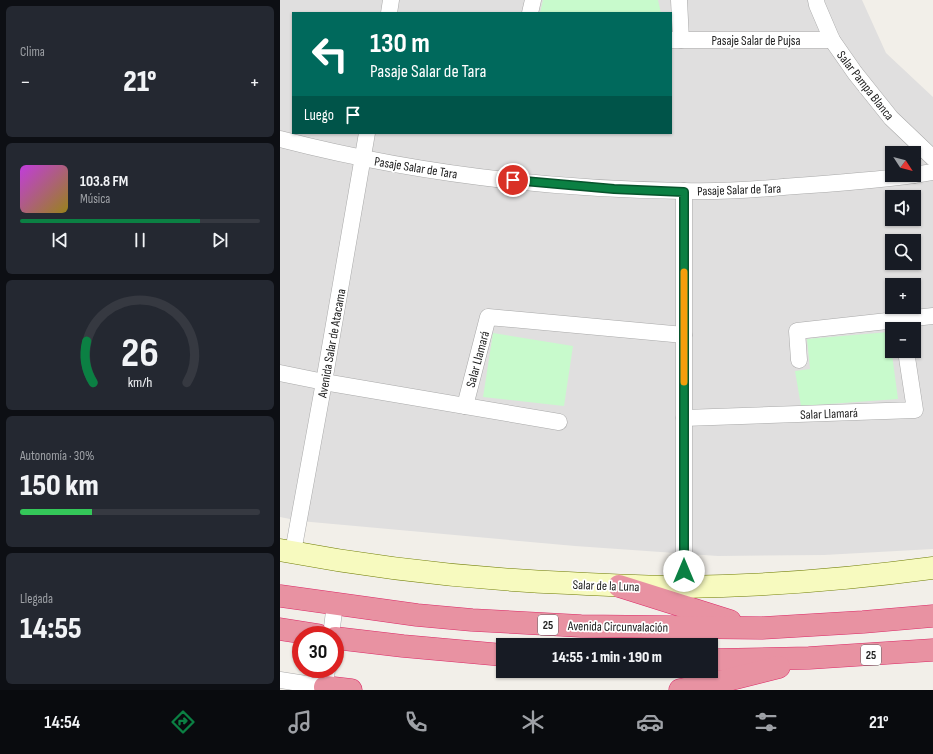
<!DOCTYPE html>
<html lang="es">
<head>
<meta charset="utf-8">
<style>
  body { margin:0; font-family:"Sofia Sans Condensed",sans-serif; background:#242831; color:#f1f3f6; height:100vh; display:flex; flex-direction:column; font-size:15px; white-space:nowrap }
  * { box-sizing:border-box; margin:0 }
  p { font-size:13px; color:#9ea1a6 }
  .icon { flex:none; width:22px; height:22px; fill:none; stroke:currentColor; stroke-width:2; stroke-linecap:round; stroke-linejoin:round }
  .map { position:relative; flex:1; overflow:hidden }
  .panel { display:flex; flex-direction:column; gap:6px; padding:6px; background:#0d0f14; width:280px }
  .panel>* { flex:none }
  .banner { position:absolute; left:12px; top:12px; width:380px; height:122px; border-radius:0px; box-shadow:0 1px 3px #0004; background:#00695c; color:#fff; overflow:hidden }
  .needle { width:26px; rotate:126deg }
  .tools { position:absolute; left:605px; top:146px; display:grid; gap:8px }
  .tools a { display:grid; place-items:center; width:36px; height:36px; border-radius:0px; background:#171b24; box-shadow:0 1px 3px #0004; font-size:20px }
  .speed { position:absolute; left:12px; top:626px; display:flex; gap:8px; font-size:20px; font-weight:700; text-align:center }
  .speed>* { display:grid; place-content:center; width:52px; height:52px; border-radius:50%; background:#171b24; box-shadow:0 1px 3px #0004; line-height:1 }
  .speed .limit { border:6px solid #d22; background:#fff; color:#111 }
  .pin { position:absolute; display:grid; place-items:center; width:34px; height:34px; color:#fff; margin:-17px; border:2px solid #fff; border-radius:50%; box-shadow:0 1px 4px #0007 }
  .me { position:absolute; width:44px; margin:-22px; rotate:0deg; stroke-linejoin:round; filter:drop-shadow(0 0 3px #0008) }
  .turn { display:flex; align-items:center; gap:14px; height:84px; padding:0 12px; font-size:18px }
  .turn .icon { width:52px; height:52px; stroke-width:2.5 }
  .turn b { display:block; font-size:28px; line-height:34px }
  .then { display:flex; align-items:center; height:38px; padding:0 12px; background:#0003; gap:8px; font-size:15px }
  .big { font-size:30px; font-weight:800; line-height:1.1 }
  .panel .tile { flex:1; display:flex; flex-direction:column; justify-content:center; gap:6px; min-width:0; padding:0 14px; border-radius:6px; background:#242831 }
  .panel .dial { align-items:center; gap:0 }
  .dial svg { height:104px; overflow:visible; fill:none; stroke:#363941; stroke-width:7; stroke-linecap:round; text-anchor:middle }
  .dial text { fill:#f1f3f6; stroke:none }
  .song { display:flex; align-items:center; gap:12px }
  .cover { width:48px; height:48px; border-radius:6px; background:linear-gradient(135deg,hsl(290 70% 55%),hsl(50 70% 35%)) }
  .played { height:4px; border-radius:2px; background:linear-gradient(90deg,#0b8043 75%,#363941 75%) }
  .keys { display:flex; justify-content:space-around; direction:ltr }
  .heat { display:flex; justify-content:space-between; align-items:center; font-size:22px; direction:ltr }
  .charge { height:6px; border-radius:3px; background:linear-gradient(90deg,#34c759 30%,#363941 0) }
  .trip { position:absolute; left:216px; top:638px; width:222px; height:40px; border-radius:0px; background:#171b24; box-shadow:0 1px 3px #0004; font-weight:800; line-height:40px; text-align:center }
  .tabs { display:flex; height:64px; justify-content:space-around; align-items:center; background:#090b0e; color:#9ea1a6 }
  .tabs .icon { width:28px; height:28px }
  .tabs .on { color:#0b8043 }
  .tabs b { font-size:18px; color:#f1f3f6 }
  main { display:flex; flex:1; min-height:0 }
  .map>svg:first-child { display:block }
  .residential { fill:#e0dfdf; fill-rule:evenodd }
  .park { fill:#c8facc }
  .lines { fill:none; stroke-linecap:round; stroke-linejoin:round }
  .street-casing { stroke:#a9a9a9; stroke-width:17 }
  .secondary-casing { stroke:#707d05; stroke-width:23 }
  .highway-casing { stroke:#dc2a67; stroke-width:23 }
  .street { stroke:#fff; stroke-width:16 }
  .secondary { stroke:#f7fabf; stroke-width:22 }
  .highway { stroke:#e892a2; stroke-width:22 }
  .route-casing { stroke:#07532c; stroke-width:10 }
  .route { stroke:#0b8043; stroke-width:7 }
  .slow { stroke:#f59e0b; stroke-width:7 }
  .labels { text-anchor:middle; stroke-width:3.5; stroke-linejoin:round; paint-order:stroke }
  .shield { fill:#fff; stroke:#646464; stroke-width:1 }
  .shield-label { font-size:12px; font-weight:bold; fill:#222 }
  .street-label { font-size:13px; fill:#222; stroke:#fff }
</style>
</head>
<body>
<main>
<section class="panel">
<div class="tile"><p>Clima</p>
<div class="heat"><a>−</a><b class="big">21°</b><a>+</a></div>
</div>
<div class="tile">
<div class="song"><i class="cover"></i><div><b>103.8 FM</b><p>Música</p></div></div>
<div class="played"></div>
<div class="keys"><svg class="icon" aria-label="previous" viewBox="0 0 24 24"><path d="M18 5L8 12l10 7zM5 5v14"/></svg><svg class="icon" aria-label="pause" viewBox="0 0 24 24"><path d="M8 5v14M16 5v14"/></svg><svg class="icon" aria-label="next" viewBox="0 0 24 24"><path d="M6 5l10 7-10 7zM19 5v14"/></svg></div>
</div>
<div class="tile dial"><svg viewBox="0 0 100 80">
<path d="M14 69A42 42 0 1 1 86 69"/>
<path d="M14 69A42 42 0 0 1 9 37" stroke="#0b8043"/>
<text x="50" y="56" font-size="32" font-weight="700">26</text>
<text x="50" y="72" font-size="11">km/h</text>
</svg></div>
<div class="tile"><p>Autonomía · 30%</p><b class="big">150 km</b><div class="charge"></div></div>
<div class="tile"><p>Llegada</p><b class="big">14:55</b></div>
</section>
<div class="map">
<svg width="653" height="690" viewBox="0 0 653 690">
  <rect width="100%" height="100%" fill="#f2efe9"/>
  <!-- residential -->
  <path class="residential" d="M 0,0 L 582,0 L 606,53 L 653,97 L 653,549 L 544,555 L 438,556 L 295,546 L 20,521 L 0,517 ZM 13,13 L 391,13 L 391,133 L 13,133 ZM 612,153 L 634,153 L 634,175 L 612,175 ZM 612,197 L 634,197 L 634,219 L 612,219 ZM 612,241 L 634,241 L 634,263 L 612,263 ZM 612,285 L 634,285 L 634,307 L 612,307 ZM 612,329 L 634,329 L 634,351 L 612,351 Z"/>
  <!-- park -->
  <g class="park">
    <path d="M 263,0 L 378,0 L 381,13 L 260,13 Z"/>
    <path d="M 609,332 L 618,399 L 521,406 L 515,371 L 530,369 L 527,339 Z"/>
    <path d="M 213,333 L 293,346 L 284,406 L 203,397 Z"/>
  </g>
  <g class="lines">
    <defs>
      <g id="street">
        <path d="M 399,0 L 401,40"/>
        <path d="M 536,0 L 537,5 L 552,40 L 575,73 L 611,118 L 653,158"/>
        <path d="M 109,13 L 111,0"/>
        <path d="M 250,13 L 253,0"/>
        <path d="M 391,40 L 552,40"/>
        <path d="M 0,139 C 131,173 268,189 403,191 C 436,192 470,190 503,187 C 546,184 590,181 634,175"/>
        <path d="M 634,175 L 653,172"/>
        <path d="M 519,360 L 517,331 L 653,316"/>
        <path d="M 0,373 L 44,382 L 279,422"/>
        <path d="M 185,406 L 208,317 L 404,335"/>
        <path d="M 404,418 L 635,410 L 626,351"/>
        <path d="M 13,552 L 44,382 L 87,133"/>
        <path d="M 404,587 L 404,191"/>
        <path d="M 51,635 L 55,604"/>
        <path d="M 0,680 L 45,687"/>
        <path d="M 45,690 L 47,669"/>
      </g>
      <path id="secondary" d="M 0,550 C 95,568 191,579 288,583 C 326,585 365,587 403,587 C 486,586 571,579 653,568"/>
      <g id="highway">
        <path d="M 339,586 L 450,621"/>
        <path d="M 0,596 L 137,615 L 192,620 L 301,626 L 482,628 L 583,622 L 653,616"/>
        <path d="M 0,629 L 38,635"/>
        <path d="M 55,638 L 123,646 L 223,655"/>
        <path d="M 431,660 L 529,658 L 653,650"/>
        <path d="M 45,687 L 71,690"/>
        <path d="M 400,690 L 444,681 L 499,667"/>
      </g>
    </defs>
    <!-- street casing -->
    <use href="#street" class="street-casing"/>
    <!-- secondary casing -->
    <use href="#secondary" class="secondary-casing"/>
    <!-- highway casing -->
    <use href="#highway" class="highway-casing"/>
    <!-- street -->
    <use href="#street" class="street"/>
    <!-- secondary -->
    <use href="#secondary" class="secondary"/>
    <!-- highway -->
    <use href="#highway" class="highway"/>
  </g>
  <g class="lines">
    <defs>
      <path id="route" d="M 233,180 L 334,189 L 404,192 L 404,571"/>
    </defs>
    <!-- route casing -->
    <use href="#route" class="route-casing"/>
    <!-- route -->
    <use href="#route" class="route"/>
    <!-- slow -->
    <path class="slow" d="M 404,382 L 404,272"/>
  </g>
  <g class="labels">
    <!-- shield labels -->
    <g class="shield">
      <rect x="258" y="615" width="20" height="20" rx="3"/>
      <rect x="581" y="645" width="20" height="20" rx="3"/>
    </g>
    <g class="shield-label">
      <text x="268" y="629">25</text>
      <text x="591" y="659">25</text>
    </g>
    <!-- street labels -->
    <g class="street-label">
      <text x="476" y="45">Pasaje Salar de Pujsa</text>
      <text transform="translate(586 85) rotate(52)" y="5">Salar Pampa Blanca</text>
      <text transform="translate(136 167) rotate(9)" y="5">Pasaje Salar de Tara</text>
      <text transform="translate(459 189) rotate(-2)" y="5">Pasaje Salar de Tara</text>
      <text transform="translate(51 343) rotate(-80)" y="5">Avenida Salar de Atacama</text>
      <text transform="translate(197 359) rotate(-75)" y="5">Salar Llamará</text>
      <text transform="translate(549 413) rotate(-2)" y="5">Salar Llamará</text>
      <text transform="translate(326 585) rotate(2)" y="5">Salar de la Luna</text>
      <text transform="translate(338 626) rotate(1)" y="5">Avenida Circunvalación</text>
    </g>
  </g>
</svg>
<div class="tools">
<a><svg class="needle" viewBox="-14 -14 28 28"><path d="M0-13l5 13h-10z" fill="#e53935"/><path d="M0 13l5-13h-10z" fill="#9ea1a6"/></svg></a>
<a><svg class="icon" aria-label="sound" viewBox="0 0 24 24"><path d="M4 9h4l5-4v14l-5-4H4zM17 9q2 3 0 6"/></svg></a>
<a><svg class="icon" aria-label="search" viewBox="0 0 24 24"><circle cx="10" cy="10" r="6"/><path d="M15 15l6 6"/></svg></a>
<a>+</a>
<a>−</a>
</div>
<div class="speed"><div class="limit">30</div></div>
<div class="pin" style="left:233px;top:180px;background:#d93025"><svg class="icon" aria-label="arrive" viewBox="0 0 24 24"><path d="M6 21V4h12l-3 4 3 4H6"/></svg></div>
<svg class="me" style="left:404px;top:571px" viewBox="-20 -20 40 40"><circle r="19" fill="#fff"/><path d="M0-13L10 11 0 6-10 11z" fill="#0b8043"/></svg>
<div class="trip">14:55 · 1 min · 190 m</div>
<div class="banner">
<div class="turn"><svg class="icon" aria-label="left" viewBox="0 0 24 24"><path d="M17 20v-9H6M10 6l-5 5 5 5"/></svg><div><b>130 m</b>Pasaje Salar de Tara</div></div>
<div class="then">Luego<svg class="icon" aria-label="arrive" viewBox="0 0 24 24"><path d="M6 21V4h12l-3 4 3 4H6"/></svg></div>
</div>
</div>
</main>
<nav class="tabs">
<b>14:54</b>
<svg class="icon on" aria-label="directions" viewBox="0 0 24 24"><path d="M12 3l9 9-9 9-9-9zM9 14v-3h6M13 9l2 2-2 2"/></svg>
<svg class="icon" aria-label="music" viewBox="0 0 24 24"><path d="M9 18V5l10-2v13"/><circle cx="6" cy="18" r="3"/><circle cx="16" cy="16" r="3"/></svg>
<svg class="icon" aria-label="phone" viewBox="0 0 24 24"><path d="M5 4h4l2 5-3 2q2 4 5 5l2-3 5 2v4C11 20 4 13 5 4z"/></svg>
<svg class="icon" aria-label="climate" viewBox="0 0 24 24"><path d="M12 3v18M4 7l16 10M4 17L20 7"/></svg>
<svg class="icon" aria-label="car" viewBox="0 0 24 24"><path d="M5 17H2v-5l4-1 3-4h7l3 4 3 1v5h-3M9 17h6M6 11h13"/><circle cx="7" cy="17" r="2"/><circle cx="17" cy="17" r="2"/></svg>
<svg class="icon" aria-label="filters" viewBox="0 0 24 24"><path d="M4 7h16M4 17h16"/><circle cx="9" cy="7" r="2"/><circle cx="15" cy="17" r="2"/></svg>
<b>21°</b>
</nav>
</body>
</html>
